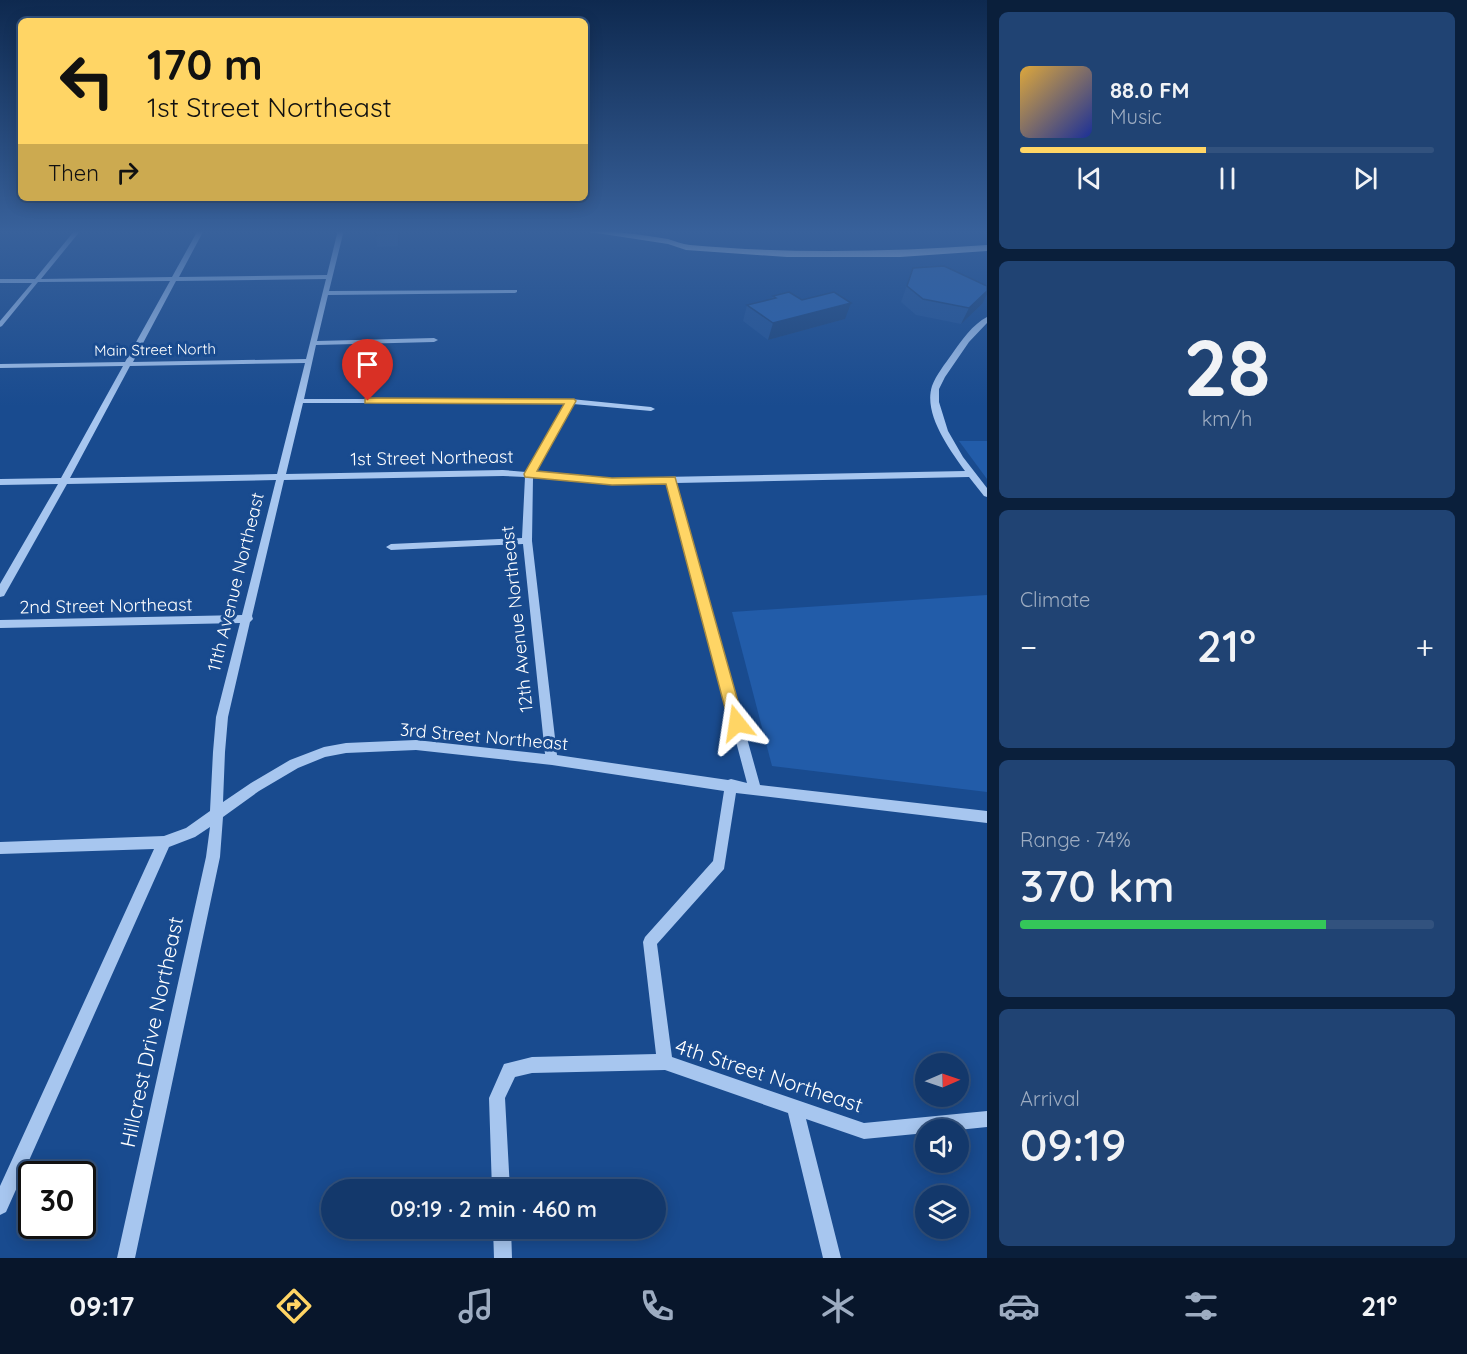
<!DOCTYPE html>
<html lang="en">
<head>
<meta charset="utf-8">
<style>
  body { margin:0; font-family:Quicksand,sans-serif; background:#204373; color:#f1f3f6; height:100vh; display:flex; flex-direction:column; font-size:22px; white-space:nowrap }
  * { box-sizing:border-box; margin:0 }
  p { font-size:20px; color:#9dacc1 }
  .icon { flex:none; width:33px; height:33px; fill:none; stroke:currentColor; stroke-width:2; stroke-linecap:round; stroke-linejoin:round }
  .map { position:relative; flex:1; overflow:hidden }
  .drawer { display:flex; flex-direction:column; gap:12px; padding:12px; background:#0a1f3b; width:480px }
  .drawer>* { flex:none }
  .banner { position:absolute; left:18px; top:18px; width:570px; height:183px; border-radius:9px; box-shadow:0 3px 15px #0003,0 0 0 2px #32527e; background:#ffd565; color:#111; overflow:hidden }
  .needle { width:39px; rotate:88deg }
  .buttons { position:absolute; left:915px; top:1053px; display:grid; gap:12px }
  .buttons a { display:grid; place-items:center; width:54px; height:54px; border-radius:50%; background:#13386b; box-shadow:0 3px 15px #0003,0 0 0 2px #32527e; font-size:30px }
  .speed { position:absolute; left:18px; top:1161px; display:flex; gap:12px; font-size:30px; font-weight:700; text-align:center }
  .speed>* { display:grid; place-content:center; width:78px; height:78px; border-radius:50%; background:#13386b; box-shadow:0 3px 15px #0003,0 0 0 2px #32527e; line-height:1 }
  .speed .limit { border:3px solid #111; border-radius:9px; background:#fff; color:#111 }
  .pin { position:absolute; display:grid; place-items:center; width:51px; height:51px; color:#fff; margin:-62px -26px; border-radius:50% 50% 50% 0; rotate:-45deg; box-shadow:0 0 6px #0007 }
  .pin .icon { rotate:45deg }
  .me { position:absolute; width:66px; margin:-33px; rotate:345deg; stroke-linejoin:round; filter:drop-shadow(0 0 4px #0008) }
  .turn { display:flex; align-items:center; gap:21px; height:126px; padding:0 30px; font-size:27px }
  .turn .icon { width:78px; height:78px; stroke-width:2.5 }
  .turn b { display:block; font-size:42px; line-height:51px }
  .then { display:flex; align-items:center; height:57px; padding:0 30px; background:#0003; gap:12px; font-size:22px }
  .big { font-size:45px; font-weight:600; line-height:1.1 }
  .drawer .tile { flex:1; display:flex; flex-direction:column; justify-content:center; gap:9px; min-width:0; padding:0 21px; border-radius:9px; background:#204373 }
  .drawer .dial { align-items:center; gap:0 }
  .dial b { font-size:78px; line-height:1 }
  .song { display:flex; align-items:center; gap:18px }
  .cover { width:72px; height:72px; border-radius:9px; background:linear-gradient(135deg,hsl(40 70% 55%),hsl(230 70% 35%)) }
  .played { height:6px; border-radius:3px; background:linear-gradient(90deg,#ffd565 45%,#32527e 45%) }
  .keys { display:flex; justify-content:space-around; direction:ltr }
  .heat { display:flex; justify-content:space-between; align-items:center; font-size:33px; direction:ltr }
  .charge { height:9px; border-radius:4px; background:linear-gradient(90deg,#34c759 74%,#32527e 0) }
  .trip { position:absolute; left:321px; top:1179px; width:345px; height:60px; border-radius:30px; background:#13386b; box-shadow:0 3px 15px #0003,0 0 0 2px #32527e; font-weight:600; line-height:60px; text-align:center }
  .tab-bar { display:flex; height:96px; justify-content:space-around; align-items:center; background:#08162b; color:#9dacc1 }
  .tab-bar .icon { width:42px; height:42px }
  .tab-bar .current { color:#ffd565 }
  .tab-bar b { font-size:27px; color:#f1f3f6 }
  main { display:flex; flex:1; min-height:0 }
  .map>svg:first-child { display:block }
  .green { fill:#225ca9 }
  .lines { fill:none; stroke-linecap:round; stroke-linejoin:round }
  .minor { fill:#a7c6ef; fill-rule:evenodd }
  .major { fill:#eff5ff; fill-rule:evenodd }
  .wall { fill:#225396 }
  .shaded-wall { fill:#1c447a }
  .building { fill:#2861ae; stroke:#1c447a; stroke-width:1.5 }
  .route { fill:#ffd565; stroke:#a68a42; stroke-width:1.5 }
  .labels { text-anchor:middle; stroke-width:6; stroke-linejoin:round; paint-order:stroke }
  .far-street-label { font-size:15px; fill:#fff; stroke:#194b8f }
  .street-label { font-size:18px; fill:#fff; stroke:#194b8f }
  .near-street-label { font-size:21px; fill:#fff; stroke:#194b8f }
</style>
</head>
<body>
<main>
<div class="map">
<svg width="987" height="1258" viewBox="0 0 987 1258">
  <rect width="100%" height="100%" fill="#194b8f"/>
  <!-- green -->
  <g class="green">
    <path d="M 959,441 L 987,441 L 987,479 Z"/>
    <path d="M 987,595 L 987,792 L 772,766 L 732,612 Z"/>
  </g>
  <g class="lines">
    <!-- minor -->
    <g class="minor">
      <path d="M 75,230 L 81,230 L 41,279 L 172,277 L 198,230 L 204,230 L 179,277 L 327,275 L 338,230 L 344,230 L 329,291 L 517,290 L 517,292 L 515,293 L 328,295 L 317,341 L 434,338 L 438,340 L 434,342 L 316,345 L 304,399 L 571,399 L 651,407 L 655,409 L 651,411 L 573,404 L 534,473 L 612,478 L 965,471 C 950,450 923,414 932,386 C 936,375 945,364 952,354 C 961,341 973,324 987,317 L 987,323 L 969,342 L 945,377 L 939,389 L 939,402 L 948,431 L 963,457 L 987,488 L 987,497 L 984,496 L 969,477 L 676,483 L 760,785 L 987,811 L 987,823 L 736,793 L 724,869 L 657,944 L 672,1057 L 864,1123 L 987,1111 L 987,1127 L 958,1130 L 926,1130 L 926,1133 L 864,1139 L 806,1119 L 841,1258 L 823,1258 L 788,1113 L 665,1070 L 532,1073 L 515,1077 L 505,1098 L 510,1190 L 492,1190 L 489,1098 L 504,1064 L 532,1057 L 656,1054 L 643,942 L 645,937 L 713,861 L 724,791 L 552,765 L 416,750 L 346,753 L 325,757 L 298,768 L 259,791 L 223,817 L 220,857 L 135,1258 L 117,1258 L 206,857 L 210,827 L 195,837 L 169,847 L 6,1212 L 0,1215 L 0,1186 L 154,849 L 0,854 L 0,842 L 164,836 L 186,828 L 210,811 L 213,752 L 216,717 L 240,623 L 0,628 L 0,620 L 242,615 L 276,480 L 67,484 L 4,596 L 0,597 L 0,584 L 58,484 L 0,485 L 0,479 L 61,478 L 123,366 L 0,368 L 0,364 L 125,362 L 170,281 L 38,282 L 2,326 L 0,327 L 0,321 L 32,283 L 0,283 L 0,279 L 35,279 ZM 326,279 L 306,359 L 133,362 L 176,281 ZM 305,363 L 277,474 L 70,478 L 130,366 ZM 303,403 L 566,403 L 526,472 L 503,470 L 286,474 ZM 503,476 L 525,477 L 522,538 L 391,544 L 386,547 L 391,550 L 523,544 L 545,754 L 416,740 L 346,743 L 324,747 L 290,760 L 251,783 L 223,802 L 225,752 L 228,717 L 250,622 L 253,619 L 252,616 L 284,480 ZM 533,478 L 612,484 L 667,483 L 747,783 L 731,779 L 728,780 L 557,755 L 532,541 Z"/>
      <path d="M 493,1228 L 511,1228 L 512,1258 L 494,1258 Z"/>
    </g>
    <!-- major -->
    <path class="major" d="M 577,230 C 607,230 638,234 668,239 C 675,241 682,244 690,245 C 789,254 888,252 987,245 L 987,251 L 900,257 L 787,257 L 686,250 L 668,244 Z"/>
  </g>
  <!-- wall -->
  <g class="wall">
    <path d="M 376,230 L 400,230 L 398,246 L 377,247 Z"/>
    <path d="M 913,268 L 982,304 L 961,324 L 916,315 L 901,302 Z"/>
    <path d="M 773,296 L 802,300 L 845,319 L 768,340 L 743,321 L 747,305 L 772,299 Z"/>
  </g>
  <!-- shaded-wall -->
  <g class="shaded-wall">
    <path d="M 398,230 L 400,230 L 400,234 L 398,246 Z"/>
    <path d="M 987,291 L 987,294 L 982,304 L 961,324 L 969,308 Z"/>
    <path d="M 851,303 L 845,319 L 768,340 L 773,323 Z"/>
  </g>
  <!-- building -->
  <g class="building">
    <path d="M 376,230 L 398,230 L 397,234 L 376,235 Z"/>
    <path d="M 944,266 L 987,286 L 987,291 L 969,308 L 923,299 L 907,286 L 913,268 Z"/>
    <path d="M 789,292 L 802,300 L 834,292 L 851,303 L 773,323 L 747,305 L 776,298 L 773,296 Z"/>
  </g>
  <!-- sky -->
  <linearGradient id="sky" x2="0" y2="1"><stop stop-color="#0e294f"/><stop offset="0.57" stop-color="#38619b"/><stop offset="1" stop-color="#38619b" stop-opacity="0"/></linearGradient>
  <rect width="987" height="406" fill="url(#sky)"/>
  <!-- route -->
  <path class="route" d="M 368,398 L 574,399 L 576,401 L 537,471 L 612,478 L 675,477 L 744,723 L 742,728 L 737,730 L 731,728 L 729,723 L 666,484 L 612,485 L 525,477 L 524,474 L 564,404 L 365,403 L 365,399 Z"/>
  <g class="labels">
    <!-- far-street labels -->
    <g class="far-street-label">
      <text transform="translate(155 350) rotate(-1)" y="5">Main Street North</text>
    </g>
    <!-- street labels -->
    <g class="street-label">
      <text transform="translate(432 458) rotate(-1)" y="6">1st Street Northeast</text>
      <text transform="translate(236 582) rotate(-76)" y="6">11th Avenue Northeast</text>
      <text transform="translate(106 606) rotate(-1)" y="6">2nd Street Northeast</text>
      <text transform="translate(517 619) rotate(-96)" y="6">12th Avenue Northeast</text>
      <text transform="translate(484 737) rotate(5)" y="6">3rd Street Northeast</text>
    </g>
    <!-- near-street labels -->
    <g class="near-street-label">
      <text transform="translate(152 1032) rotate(-78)" y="7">Hillcrest Drive Northeast</text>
      <text transform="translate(769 1076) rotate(18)" y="7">4th Street Northeast</text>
    </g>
  </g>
</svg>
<div class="buttons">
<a><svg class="needle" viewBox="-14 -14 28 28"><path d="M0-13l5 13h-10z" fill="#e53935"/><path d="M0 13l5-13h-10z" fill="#9dacc1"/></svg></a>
<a><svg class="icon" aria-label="sound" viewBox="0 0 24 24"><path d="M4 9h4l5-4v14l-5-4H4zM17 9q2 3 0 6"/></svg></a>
<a><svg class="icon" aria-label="layers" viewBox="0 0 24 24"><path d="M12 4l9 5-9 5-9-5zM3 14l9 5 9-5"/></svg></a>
</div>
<div class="speed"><div class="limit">30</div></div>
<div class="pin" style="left:368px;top:401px;background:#d93025"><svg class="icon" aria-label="arrive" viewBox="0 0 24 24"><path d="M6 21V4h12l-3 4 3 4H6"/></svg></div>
<svg class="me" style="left:737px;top:723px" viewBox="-20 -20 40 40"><path d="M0-17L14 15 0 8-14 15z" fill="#ffd565" stroke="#fff" stroke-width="4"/></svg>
<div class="trip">09:19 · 2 min · 460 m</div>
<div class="banner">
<div class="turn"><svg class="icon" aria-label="left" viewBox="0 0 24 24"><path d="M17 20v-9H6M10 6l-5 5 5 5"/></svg><div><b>170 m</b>1st Street Northeast</div></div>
<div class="then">Then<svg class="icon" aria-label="right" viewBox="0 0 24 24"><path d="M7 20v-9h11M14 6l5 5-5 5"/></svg></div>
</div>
</div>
<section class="drawer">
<div class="tile">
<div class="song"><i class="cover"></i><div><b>88.0 FM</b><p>Music</p></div></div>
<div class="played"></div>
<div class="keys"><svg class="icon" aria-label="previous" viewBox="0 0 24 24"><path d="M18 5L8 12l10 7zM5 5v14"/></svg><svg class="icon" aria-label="pause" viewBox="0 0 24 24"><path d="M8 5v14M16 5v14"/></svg><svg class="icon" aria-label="next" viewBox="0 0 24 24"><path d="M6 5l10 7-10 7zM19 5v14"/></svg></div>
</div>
<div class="tile dial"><b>28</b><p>km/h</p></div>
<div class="tile"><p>Climate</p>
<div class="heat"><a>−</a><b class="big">21°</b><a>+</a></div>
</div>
<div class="tile"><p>Range · 74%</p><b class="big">370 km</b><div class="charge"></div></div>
<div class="tile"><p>Arrival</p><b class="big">09:19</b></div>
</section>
</main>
<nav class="tab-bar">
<b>09:17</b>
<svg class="icon current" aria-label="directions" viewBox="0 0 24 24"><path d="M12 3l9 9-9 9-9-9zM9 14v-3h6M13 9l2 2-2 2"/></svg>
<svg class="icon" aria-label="music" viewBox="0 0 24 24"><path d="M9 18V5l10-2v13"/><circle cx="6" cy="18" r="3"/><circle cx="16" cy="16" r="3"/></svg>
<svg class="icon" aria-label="phone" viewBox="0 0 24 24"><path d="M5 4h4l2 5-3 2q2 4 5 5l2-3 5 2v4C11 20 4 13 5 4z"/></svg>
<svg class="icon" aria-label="climate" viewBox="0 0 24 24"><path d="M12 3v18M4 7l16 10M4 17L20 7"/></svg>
<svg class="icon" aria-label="car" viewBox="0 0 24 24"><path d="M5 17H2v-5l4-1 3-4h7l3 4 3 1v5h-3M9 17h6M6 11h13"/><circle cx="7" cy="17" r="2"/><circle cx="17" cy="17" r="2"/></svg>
<svg class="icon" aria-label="filters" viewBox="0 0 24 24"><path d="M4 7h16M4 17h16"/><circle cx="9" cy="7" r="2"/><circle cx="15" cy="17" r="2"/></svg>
<b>21°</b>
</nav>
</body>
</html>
